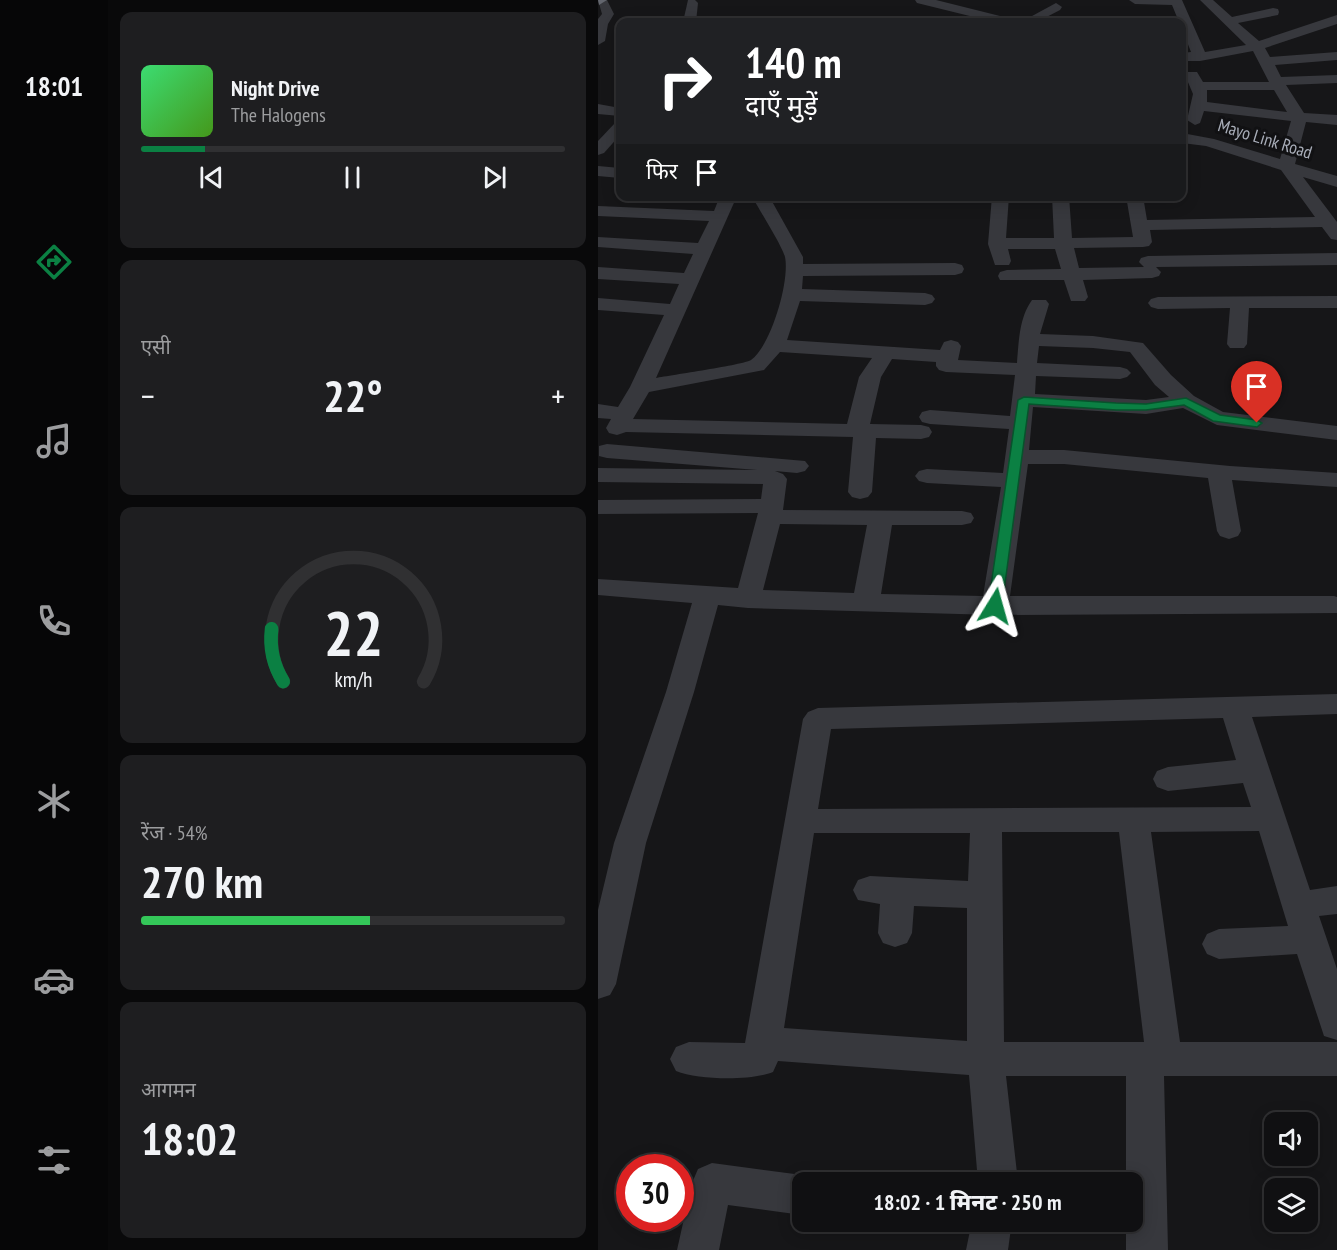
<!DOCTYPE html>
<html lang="hi">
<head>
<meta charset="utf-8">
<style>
  body { margin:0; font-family:"PT Sans Narrow","Noto Sans Devanagari",sans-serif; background:#1e1e20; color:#f1f3f6; height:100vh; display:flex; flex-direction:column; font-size:22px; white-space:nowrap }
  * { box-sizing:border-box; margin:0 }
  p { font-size:20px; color:#9c9d9f }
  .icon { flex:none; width:33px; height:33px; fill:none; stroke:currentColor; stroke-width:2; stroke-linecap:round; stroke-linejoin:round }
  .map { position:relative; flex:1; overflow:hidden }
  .side { display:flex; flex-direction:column; gap:12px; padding:12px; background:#09090a; width:490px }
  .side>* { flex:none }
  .banner { position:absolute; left:18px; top:18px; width:570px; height:183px; border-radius:12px; box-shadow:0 3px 15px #0003,0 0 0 2px #303032; background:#202124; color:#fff; overflow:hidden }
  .fabs { position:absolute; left:666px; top:1112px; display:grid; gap:12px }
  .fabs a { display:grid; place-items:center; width:54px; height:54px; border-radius:12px; background:#101012; box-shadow:0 3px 15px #0003,0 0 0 2px #303032; font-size:30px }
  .speed { position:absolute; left:18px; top:1154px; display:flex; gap:12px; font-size:30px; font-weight:700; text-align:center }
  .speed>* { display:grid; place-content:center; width:78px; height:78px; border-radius:50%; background:#101012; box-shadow:0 3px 15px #0003,0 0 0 2px #303032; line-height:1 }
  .speed .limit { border:9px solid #d22; background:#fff; color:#111 }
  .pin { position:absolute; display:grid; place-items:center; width:51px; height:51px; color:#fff; margin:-62px -26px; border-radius:50% 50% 50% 0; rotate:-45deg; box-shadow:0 0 6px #0007 }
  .pin .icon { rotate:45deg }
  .me { position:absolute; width:66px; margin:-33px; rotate:8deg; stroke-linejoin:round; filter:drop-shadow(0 0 4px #0008) }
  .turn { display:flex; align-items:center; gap:21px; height:126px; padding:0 30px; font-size:27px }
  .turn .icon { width:78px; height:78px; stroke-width:2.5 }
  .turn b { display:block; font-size:42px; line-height:51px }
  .then { display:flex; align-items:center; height:57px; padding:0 30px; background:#0003; gap:12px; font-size:22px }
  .big { font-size:45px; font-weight:800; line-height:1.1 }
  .side .card { flex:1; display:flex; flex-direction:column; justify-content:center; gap:9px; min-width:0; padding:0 21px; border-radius:12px; background:#1e1e20 }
  .side .dial { align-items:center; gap:0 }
  .dial svg { height:156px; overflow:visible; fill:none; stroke:#303032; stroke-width:7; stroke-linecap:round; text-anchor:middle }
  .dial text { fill:#f1f3f6; stroke:none }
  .song { display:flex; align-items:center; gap:18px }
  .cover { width:72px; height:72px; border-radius:9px; background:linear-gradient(135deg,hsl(140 70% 55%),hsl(100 70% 35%)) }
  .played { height:6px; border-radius:3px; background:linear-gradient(90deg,#0b8043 15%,#303032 15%) }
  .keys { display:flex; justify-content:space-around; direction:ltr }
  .heat { display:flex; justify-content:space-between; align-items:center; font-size:33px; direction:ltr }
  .charge { height:9px; border-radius:4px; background:linear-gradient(90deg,#34c759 54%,#303032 0) }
  .trip { position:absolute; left:194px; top:1172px; width:351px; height:60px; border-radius:12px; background:#101012; box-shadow:0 3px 15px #0003,0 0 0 2px #303032; font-weight:800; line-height:60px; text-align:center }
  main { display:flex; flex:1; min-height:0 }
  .menu { display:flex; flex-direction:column; width:108px; justify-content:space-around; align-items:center; background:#060607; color:#9c9d9f }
  .menu .icon { width:42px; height:42px }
  .menu .active { color:#0b8043 }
  .menu b { font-size:27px; color:#f1f3f6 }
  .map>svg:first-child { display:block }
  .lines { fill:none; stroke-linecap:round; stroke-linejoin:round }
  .minor { fill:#37383d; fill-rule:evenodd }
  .highway { fill:#63666e; fill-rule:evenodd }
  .route { fill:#0b8043; stroke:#07532c; stroke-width:1.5 }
  .labels { text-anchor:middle; stroke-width:6; stroke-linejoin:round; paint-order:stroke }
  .far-street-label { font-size:18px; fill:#a8adb8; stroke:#111113 }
</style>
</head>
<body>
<main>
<nav class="menu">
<b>18:01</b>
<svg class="icon active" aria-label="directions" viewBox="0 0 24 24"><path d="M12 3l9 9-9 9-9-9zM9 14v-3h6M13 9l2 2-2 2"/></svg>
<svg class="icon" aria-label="music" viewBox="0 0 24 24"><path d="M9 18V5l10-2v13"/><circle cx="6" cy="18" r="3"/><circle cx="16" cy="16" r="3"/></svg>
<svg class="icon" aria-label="phone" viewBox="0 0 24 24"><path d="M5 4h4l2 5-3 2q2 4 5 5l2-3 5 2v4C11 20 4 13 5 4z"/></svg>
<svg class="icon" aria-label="climate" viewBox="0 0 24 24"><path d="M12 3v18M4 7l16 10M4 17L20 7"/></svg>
<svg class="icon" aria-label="car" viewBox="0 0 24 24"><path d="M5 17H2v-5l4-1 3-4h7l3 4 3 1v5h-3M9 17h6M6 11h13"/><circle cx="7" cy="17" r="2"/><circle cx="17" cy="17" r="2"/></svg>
<svg class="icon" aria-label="filters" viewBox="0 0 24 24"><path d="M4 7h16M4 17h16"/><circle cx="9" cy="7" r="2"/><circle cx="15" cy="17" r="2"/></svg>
</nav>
<section class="side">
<div class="card">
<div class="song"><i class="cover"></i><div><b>Night Drive</b><p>The Halogens</p></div></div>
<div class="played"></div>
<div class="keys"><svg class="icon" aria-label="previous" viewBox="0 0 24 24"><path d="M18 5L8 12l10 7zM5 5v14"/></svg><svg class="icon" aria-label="pause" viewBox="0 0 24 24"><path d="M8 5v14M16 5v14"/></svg><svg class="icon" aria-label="next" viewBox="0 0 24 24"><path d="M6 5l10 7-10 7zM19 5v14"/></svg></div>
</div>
<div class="card"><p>एसी</p>
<div class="heat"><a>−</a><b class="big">22°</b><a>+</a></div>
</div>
<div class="card dial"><svg viewBox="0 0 100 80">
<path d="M14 69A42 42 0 1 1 86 69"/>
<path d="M14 69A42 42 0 0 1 8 42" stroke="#0b8043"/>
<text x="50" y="56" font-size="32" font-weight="700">22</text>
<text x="50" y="72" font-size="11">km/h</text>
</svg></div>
<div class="card"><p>रेंज · 54%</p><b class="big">270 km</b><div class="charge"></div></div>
<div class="card"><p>आगमन</p><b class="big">18:02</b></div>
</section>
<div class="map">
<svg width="739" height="1250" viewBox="0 0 739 1250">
  <rect width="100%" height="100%" fill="#161618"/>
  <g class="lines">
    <!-- minor -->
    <g class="minor">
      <path d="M 0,0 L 9,0 L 16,14 L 10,24 L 7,41 L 0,45 L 0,19 L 4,14 Z"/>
      <path d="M 90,0 L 97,0 L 100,3 L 98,22 L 85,22 Z"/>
      <path d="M 317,0 L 338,0 L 414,19 L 416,22 L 396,22 L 319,3 Z"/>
      <path d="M 531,0 L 584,0 L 607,52 L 648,45 L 602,0 L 615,0 L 634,17 L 675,8 L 680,9 L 681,12 L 680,15 L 640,23 L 661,41 L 739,15 L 739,24 L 667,48 L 672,57 L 739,52 L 739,60 L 677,65 L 683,77 L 739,75 L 739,83 L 688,85 L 706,113 L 739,115 L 739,125 L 708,122 L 697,164 L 739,176 L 739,187 L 705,177 L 739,222 L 739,240 L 733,239 L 724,227 L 552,230 L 554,242 L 551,246 L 545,247 L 476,248 L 481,268 L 546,267 L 541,262 L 543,258 L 550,256 L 739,253 L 739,265 L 558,267 L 563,272 L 561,276 L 554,278 L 485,280 L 490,297 L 487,301 L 473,301 L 466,280 L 402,280 L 400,276 L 402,272 L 409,270 L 463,269 L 457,249 L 410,249 L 413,261 L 411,265 L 397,265 L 390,244 L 394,196 L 411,196 L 408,238 L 456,238 L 454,196 L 471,196 L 474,238 L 535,237 L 528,196 L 545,196 L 549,220 L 717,217 L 683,170 L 608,146 L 584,143 L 584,133 L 616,139 L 682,159 L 693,121 L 606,111 L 602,123 L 597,125 L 589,120 L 595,94 L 587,75 L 589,72 L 599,72 L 605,82 L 671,82 L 655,51 L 602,61 L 584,61 L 584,53 L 593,52 L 584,29 L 584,22 L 581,22 L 574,5 L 537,4 ZM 609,90 L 676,90 L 689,112 L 609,102 Z"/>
      <path d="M 458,3 L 464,7 L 462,10 L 439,22 L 423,22 Z"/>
      <path d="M 0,104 L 22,108 L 22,116 L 0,114 Z"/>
      <path d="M 22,121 L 22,135 L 6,153 L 0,155 L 0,141 L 17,123 Z"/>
      <path d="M 0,166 L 22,168 L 22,178 L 0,176 Z"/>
      <path d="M 122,196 L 139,196 L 58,378 C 73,375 145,365 153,360 C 173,346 192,281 187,257 C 184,245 161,210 154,196 L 171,196 L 205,257 L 205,264 L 357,263 L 364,265 L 366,269 L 364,273 L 357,275 L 205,276 L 204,289 L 327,293 L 334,295 L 337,299 L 334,303 L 327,305 L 202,301 L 189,340 L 342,350 L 346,342 L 353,340 L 360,342 L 363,346 L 360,360 L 419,363 C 421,341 421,318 434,300 L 448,300 L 451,304 L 442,334 L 495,336 L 545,343 L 573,375 L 596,396 L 625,412 L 739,426 L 739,440 L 619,425 L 585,408 L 548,414 L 435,407 L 431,450 L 466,450 L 632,466 L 739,473 L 739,487 L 634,480 L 643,531 L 640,536 L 631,539 L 622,536 L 619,531 L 610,478 L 466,464 L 430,464 L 412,596 L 736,596 L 739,597 L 739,613 L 397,615 L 150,608 L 120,605 L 96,692 L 48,843 L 18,984 L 12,995 L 0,999 L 0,910 L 16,843 L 68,692 L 94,603 L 0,595 L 0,579 L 140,588 L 160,513 L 0,514 L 0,500 L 163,499 L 165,484 L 0,482 L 0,468 L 159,470 L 9,458 L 1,456 L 1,446 L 9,444 L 207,461 L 211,466 L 207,471 L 199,473 L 177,471 L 185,474 L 189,479 L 185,510 L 364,511 L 373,513 L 376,518 L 373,523 L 364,525 L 294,525 L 283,594 L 385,596 L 403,487 L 329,483 L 321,481 L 317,476 L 321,471 L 329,469 L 405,473 L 411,429 L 332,424 L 324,422 L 321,417 L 324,412 L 332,410 L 412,416 L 417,375 L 348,372 L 341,370 L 338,366 L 338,362 L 294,359 L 283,377 L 272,424 L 323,425 L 331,427 L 334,432 L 331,437 L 323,439 L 278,438 L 274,492 L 270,497 L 262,499 L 254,497 L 250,492 L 255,437 L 28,432 L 19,435 L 11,433 L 8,428 L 13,419 L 0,418 L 0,404 L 20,407 L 32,387 L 66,315 L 0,310 L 0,298 L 72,304 L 81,284 L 0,279 L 0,267 L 86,273 L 95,254 L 0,247 L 0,237 L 100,243 L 111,221 L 0,216 L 0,206 L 116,211 ZM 441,346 L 495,348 L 532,352 L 557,385 L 571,397 L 548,400 L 437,394 L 438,376 L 522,379 L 529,377 L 533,373 L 529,369 L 522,367 L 439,363 ZM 182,352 L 274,358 L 261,377 L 249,424 L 35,419 L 51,392 L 166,370 ZM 182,524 L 269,525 L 256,593 L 165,590 Z"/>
      <path d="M 739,296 L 739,308 L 651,308 L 649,344 L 646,348 L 632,348 L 629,344 L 632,308 L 560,309 L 553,307 L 550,303 L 553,299 L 560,297 Z"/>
      <path d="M 739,694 L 739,714 L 654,717 L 712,890 L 739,886 L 739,914 L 721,916 L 739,969 L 739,1040 L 726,1036 L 699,954 L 621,959 L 609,954 L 604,944 L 609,934 L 621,929 L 690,926 L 661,831 L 553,832 L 582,1042 L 739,1042 L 739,1076 L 566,1076 L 570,1250 L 528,1250 L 528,1221 L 534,1221 L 534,1182 L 528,1182 L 528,1076 L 408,1076 L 420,1182 L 380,1182 L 371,1075 L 180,1061 L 175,1072 C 152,1081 101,1080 78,1071 L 72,1059 L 78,1047 L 91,1042 L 147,1043 L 205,719 L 210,712 L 220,708 ZM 625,718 L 638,760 L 570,767 L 559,771 L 555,779 L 559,787 L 570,791 L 645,783 L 653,807 L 220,809 L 233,729 ZM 404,832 L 521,832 L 546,1042 L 406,1042 ZM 216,833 L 372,833 L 370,881 L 272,876 L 260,880 L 255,890 L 260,900 L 282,904 L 280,933 L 285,943 L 297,947 L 309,943 L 314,933 L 316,906 L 369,908 L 369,1041 L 186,1028 Z"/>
      <path d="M 114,1163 L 204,1175 L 219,1182 L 204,1182 L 204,1215 L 130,1205 L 121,1250 L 79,1250 L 94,1183 L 100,1169 Z"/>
      <path d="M 374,1221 L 414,1221 L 410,1250 L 368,1250 Z"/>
    </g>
    <!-- highway -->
    <path class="highway" d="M 0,0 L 9,0 L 1,5 Z"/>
  </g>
  <!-- route -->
  <path class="route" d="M 426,397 L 518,403 L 548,404 L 588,398 L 622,415 L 659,420 L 664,423 L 659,427 L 615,421 L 586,405 L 548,410 L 518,410 L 431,404 L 404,606 L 397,610 L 390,606 L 420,400 Z"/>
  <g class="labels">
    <!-- far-street labels -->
    <g class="far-street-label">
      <text transform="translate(667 139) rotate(17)" y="6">Mayo Link Road</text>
    </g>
  </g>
</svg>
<div class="fabs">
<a><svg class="icon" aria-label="sound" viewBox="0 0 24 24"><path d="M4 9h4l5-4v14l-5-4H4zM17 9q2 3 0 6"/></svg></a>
<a><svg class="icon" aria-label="layers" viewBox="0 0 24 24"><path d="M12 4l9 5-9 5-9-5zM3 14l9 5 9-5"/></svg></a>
</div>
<div class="speed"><div class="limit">30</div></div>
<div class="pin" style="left:659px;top:423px;background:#d93025"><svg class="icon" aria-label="arrive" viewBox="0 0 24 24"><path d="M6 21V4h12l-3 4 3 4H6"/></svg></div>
<svg class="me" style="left:397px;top:606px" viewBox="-20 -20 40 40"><path d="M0-17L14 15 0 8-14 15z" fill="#0b8043" stroke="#fff" stroke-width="4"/></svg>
<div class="trip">18:02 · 1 मिनट · 250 m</div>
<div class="banner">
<div class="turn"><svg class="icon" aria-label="right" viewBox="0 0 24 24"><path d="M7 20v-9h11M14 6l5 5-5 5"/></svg><div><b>140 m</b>दाएँ मुड़ें</div></div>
<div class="then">फिर<svg class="icon" aria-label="arrive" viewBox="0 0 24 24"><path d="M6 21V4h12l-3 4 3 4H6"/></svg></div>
</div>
</div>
</main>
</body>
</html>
